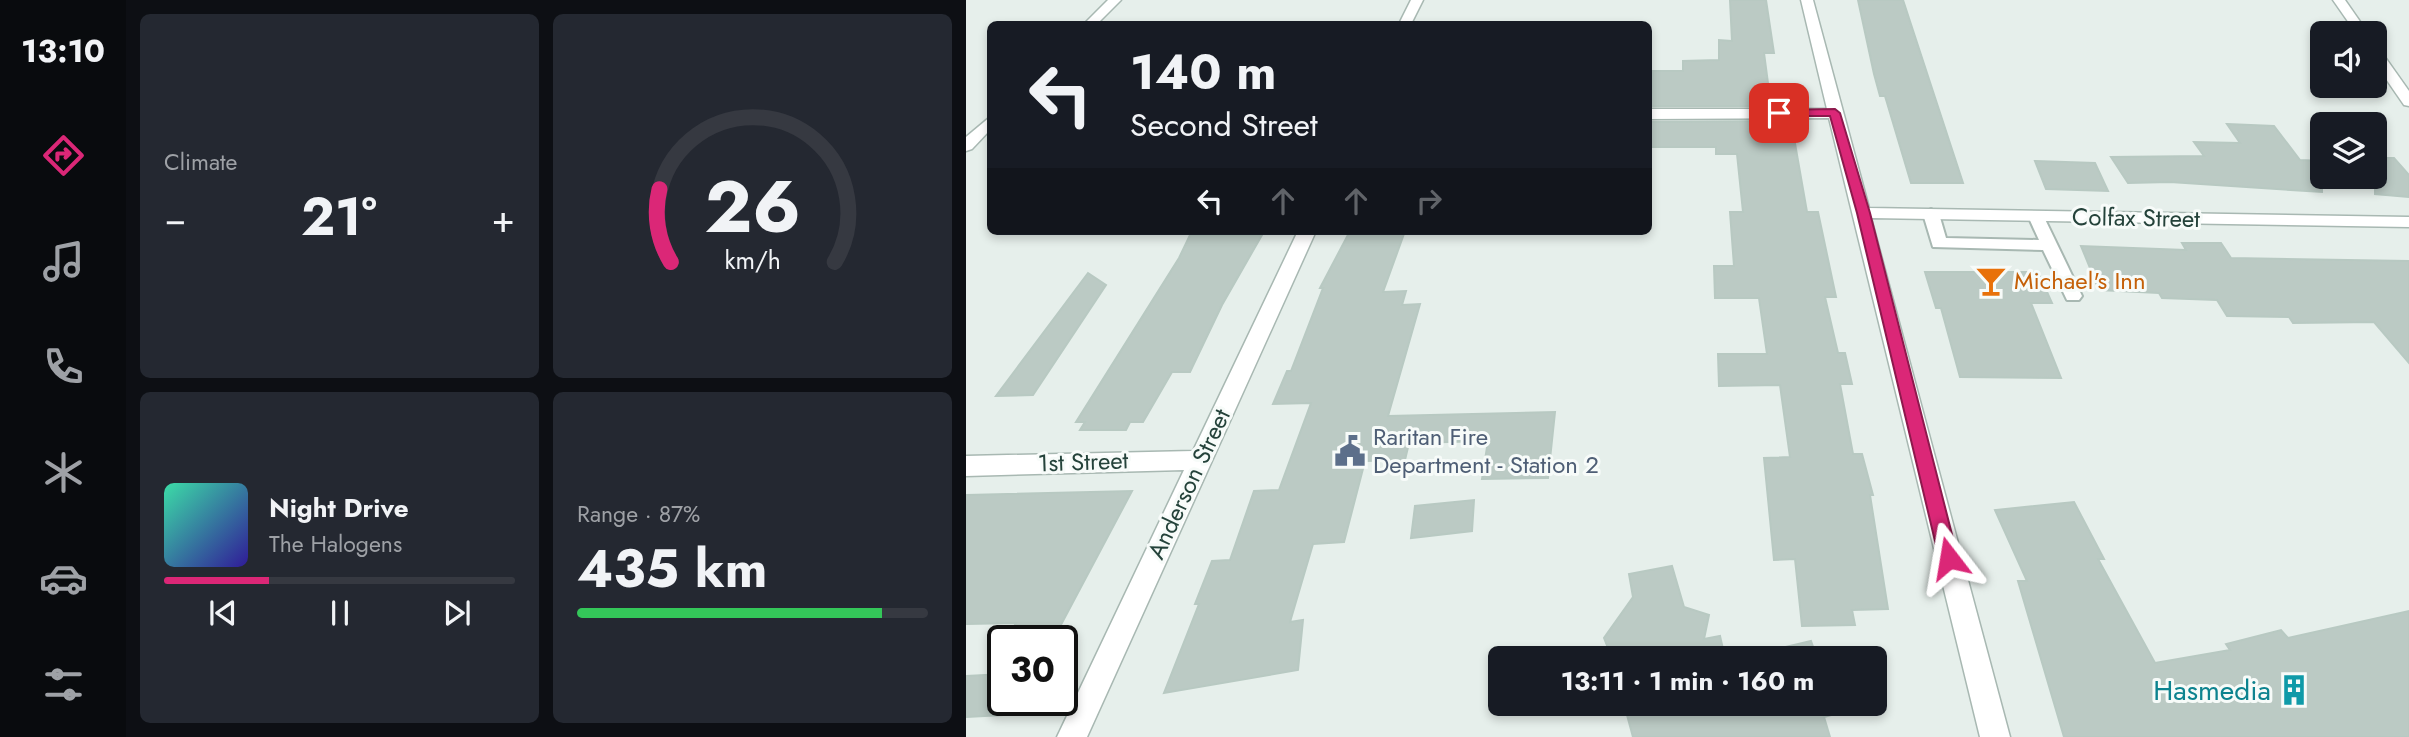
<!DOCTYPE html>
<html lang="en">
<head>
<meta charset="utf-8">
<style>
  body { margin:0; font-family:Jost,sans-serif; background:#242831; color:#f1f3f6; height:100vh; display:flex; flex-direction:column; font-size:26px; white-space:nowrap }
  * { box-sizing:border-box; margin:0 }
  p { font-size:23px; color:#9ea1a6 }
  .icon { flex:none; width:38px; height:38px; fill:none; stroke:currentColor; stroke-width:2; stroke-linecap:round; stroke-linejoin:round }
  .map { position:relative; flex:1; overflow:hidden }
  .side { display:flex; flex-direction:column; gap:14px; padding:14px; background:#0d0f14; width:840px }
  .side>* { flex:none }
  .guide { position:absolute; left:21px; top:21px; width:665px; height:214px; border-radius:10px; box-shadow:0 4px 10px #0003; background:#171b24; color:#f1f3f6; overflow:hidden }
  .tools { position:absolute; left:1344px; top:21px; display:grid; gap:14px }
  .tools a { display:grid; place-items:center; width:77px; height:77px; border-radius:10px; background:#171b24; box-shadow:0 4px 10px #0003; font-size:35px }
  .speed { position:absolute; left:21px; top:625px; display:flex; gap:14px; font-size:35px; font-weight:700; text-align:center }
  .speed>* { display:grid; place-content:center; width:91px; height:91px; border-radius:50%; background:#171b24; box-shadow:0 4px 10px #0003; line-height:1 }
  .speed .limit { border:4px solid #111; border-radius:10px; background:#fff; color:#111 }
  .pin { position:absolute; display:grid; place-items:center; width:60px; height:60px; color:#fff; margin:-30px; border-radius:14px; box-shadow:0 4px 10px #0006 }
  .me { position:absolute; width:77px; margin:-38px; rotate:346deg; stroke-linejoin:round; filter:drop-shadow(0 0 5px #0008) }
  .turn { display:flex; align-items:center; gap:24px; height:147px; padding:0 28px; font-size:32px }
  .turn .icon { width:91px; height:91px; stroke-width:2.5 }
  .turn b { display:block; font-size:49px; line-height:60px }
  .lanes { display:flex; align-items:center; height:66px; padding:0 28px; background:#0003; justify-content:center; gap:35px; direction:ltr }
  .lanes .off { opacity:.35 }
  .big { font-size:52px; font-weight:700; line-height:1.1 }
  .side .tile { flex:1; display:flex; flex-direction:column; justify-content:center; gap:10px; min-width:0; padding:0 24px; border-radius:10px; background:#242831 }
  .side .dial { align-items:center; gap:0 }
  .dial svg { height:182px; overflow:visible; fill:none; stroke:#363941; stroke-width:7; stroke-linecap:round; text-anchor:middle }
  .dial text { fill:#f1f3f6; stroke:none }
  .song { display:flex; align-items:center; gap:21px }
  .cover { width:84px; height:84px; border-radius:10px; background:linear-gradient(135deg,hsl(160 70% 55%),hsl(250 70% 35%)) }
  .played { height:7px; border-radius:4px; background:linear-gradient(90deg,#db2777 30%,#363941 30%) }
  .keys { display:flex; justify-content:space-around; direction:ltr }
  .heat { display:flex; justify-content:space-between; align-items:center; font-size:38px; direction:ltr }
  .charge { height:10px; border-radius:5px; background:linear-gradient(90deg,#34c759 87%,#363941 0) }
  .side .tiles { flex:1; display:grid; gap:14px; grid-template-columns:repeat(2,1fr) }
  .trip { position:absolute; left:522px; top:646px; width:399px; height:70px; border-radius:10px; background:#171b24; box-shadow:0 4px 10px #0003; font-weight:700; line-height:70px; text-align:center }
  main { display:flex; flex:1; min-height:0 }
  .tabs { display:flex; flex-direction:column; width:126px; justify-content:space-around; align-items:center; background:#090b0e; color:#9ea1a6 }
  .tabs .icon { width:49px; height:49px }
  .tabs .active { color:#db2777 }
  .tabs b { font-size:32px; color:#f1f3f6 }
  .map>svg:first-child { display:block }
  .building { fill:#bbcac4; stroke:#b8c9c2; stroke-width:2 }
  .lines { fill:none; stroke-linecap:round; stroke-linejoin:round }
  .lane-casing { stroke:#a8b8b2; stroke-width:4 }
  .street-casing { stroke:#a8b8b2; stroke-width:3 }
  .lane { fill:#fff; fill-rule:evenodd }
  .street { fill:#fff; fill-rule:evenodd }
  .route { fill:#db2777; stroke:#8e194d; stroke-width:2 }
  .labels { text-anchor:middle; stroke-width:6; stroke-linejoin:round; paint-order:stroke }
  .street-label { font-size:24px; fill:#24423a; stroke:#f7fbf9 }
  .food-label { font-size:24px; fill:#c56008; stroke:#f7fbf9; text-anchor:start }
  .service-label { font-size:24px; fill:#4e5e75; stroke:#f7fbf9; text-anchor:start }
  .near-culture-label { font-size:28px; fill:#0d838f; stroke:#f7fbf9; text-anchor:end }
</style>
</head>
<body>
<main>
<nav class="tabs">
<b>13:10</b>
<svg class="icon active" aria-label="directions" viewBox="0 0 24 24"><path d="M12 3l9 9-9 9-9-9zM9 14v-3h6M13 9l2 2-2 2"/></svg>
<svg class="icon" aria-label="music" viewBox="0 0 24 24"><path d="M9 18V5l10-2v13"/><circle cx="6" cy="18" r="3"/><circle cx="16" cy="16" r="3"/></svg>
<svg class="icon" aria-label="phone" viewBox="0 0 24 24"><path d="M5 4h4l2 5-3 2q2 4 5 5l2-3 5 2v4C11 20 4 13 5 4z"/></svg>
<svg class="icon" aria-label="climate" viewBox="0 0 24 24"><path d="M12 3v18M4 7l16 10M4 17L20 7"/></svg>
<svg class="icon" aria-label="car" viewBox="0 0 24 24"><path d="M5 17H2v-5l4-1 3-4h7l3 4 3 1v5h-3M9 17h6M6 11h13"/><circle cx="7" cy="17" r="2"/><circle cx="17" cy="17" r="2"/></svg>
<svg class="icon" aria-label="filters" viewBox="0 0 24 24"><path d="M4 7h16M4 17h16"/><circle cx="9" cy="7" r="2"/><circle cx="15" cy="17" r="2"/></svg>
</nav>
<section class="side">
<div class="tiles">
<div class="tile"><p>Climate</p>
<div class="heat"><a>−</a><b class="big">21°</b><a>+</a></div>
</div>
<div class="tile dial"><svg viewBox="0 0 100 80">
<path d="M14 69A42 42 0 1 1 86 69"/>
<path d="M14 69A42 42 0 0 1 9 37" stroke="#db2777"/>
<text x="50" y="56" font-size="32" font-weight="700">26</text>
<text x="50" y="72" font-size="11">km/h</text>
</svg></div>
<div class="tile">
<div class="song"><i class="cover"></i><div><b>Night Drive</b><p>The Halogens</p></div></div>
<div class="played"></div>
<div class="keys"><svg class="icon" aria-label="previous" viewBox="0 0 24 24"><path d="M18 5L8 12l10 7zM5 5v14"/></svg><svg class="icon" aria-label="pause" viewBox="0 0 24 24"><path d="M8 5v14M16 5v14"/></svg><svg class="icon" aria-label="next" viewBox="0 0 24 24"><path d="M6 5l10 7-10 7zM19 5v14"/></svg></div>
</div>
<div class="tile"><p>Range · 87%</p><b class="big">435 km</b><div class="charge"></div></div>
</div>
</section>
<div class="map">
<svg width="1443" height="737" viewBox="0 0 1443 737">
  <rect width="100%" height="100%" fill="#e6efeb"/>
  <!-- building -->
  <g class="building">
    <path d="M 764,0 L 800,0 L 808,53 L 798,53 L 805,106 L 685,106 L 687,71 L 717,71 L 717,61 L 753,60 L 753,40 L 766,41 Z"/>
    <path d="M 892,0 L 937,0 L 997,183 L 945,183 L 919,96 L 914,96 L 908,74 Z"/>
    <path d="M 807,121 L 809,132 L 827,132 L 841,212 L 852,212 L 870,297 L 859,297 L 872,353 L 879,353 L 886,384 L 874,384 L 887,454 L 896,454 L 907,495 L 904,495 L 922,609 L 886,610 L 889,625 L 836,626 L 829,559 L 808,560 L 798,458 L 824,457 L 814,385 L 753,386 L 752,354 L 801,354 L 793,298 L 749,298 L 748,266 L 768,266 L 764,212 L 777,212 L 771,154 L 750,154 L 750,147 L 682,147 L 684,122 Z"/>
    <path d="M 1261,124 L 1308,126 L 1334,160 L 1356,161 L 1356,192 L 1204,182 L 1162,183 L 1145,157 L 1238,156 L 1228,142 L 1274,143 Z"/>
    <path d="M 1409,158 L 1428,158 L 1443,175 L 1443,197 L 1409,194 Z"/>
    <path d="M 1069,161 L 1129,163 L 1142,191 L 1080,189 Z"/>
    <path d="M 384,231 L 439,231 L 417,292 L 440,291 L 436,305 L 454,304 L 422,416 L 589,412 L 582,478 L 516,479 L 522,441 L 443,443 L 439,460 L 399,461 L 378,542 L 347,544 L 324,622 L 337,620 L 332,670 L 198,693 L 233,604 L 229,604 L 246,561 L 264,560 L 288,491 L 313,490 L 345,403 L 307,404 L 321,371 L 325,371 L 357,288 L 354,288 Z"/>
    <path d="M 224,235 L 296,235 L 256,305 L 224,372 L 206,372 L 177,422 L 164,422 L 160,430 L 114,430 L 119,422 L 110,422 L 213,258 Z"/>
    <path d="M 1216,243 L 1255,243 L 1265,258 L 1443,261 L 1443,363 L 1408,322 L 1327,323 L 1323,317 L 1261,316 L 1251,300 L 1196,298 L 1193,293 L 1133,290 L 1115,246 L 1220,250 Z"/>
    <path d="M 959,272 L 1072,272 L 1086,303 L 1065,303 L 1095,378 L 994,377 L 975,308 L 970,308 Z"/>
    <path d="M 122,273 L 140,285 L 67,395 L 30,396 Z"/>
    <path d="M 166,491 L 89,636 L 42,637 L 50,623 L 0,624 L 0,495 Z"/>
    <path d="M 508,500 L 506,531 L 445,538 L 449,506 Z"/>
    <path d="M 1108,502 L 1138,559 L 1132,559 L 1189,663 L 1264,650 L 1260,644 L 1315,630 L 1322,638 L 1443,611 L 1443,737 L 1098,737 L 1052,581 L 1061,581 L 1029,510 Z"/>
    <path d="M 706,566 L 718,607 L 743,615 L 738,639 L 754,636 L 759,658 L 646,658 L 638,638 L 667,597 L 663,574 Z"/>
    <path d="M 845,641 L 851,658 L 774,658 Z"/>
    <path d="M 37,674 L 37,715 L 0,717 L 0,676 Z"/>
    <path d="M 658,704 L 866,704 L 869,714 L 858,717 L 864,737 L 667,737 Z"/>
  </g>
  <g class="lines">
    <defs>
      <path id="lane" d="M 965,209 L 973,214 L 980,238 L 1073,240 L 1062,216 L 1064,213 L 1076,213 L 1116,296 L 1113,300 L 1101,300 L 1077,250 L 967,247 L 957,214 Z"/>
      <g id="street">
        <path d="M 142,0 L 155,0 L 131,24 L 118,24 Z"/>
        <path d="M 445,0 L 457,0 L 445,24 L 433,24 Z"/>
        <path d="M 835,0 L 847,0 L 903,208 L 1443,217 L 1443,227 L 905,218 L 1044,737 L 1014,737 L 863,118 L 682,119 L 682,109 L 861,109 Z"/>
        <path d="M 1367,0 L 1379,0 L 1402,33 L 1390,33 Z"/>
        <path d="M 1409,49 L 1414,50 L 1443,91 L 1443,106 L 1438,105 L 1409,63 Z"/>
        <path d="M 24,117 L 24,130 L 6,149 L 0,151 L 0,137 Z"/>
        <path d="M 332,231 L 350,231 L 121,737 L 91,737 L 218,470 L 0,476 L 0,456 L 227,451 Z"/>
      </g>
    </defs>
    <!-- lane casing -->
    <use href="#lane" class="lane-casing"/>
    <!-- street casing -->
    <use href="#street" class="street-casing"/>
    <!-- lane -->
    <use href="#lane" class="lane"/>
    <!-- street -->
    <use href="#street" class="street"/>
  </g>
  <!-- route -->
  <path class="route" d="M 869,109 L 874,113 L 904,213 L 992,558 L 990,564 L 983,566 L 976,564 L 973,558 L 891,213 L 864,116 L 813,116 L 807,113 L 813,110 Z"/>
  <!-- icons -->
  <defs>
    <symbol id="bar-bare" viewBox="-9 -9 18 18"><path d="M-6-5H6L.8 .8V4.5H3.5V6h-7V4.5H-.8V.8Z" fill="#e8710a" stroke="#f7fbf9" stroke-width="2.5" paint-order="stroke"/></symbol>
    <symbol id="civic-bare" viewBox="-9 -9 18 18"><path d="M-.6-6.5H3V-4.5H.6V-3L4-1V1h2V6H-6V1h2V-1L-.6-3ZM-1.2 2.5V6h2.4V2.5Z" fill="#5c6f8a" stroke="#f7fbf9" stroke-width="2.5" paint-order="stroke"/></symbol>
    <symbol id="building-bare" viewBox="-9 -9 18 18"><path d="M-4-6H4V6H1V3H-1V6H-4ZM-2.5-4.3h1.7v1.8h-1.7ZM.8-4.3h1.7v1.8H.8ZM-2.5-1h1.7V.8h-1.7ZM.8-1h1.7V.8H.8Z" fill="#0f9aa8" stroke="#f7fbf9" stroke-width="2.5" paint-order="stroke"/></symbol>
  </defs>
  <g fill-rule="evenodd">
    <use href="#bar-bare" x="1003" y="259" width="44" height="44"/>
    <use href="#civic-bare" x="362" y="429" width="44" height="44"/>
    <use href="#building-bare" x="1306" y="668" width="44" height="44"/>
  </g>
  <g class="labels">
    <!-- street labels -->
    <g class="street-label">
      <text transform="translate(1170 218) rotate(1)" y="8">Colfax Street</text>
      <text transform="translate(117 462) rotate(-2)" y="8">1st Street</text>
      <text transform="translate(223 484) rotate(-65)" y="8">Anderson Street</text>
    </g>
    <!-- food labels -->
    <g class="food-label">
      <text x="1048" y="289">Michael's Inn</text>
    </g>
    <!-- service labels -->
    <g class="service-label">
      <text x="407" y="445">Raritan Fire<tspan x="407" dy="28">Department - Station 2</tspan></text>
    </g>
    <!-- near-culture labels -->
    <g class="near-culture-label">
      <text x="1305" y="700">Hasmedia</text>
    </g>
  </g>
</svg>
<div class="tools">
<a><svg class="icon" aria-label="sound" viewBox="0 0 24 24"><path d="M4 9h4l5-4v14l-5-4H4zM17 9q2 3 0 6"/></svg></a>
<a><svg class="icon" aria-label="layers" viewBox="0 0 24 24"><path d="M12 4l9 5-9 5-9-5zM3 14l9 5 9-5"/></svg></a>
</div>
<div class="speed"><div class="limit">30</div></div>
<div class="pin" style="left:813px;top:113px;background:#d93025"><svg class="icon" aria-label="arrive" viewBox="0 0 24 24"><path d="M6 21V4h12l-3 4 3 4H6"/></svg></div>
<svg class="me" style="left:983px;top:558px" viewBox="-20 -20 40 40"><path d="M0-17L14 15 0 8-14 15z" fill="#db2777" stroke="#fff" stroke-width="4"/></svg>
<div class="trip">13:11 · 1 min · 160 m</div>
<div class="guide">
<div class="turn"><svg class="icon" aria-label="left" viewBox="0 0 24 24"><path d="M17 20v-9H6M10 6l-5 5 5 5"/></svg><div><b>140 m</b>Second Street</div></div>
<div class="lanes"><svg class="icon" aria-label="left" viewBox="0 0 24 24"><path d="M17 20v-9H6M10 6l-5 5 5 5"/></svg><svg class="icon off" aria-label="ahead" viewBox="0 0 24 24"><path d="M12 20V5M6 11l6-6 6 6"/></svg><svg class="icon off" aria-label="ahead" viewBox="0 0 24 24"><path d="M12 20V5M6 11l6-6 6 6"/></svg><svg class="icon off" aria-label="right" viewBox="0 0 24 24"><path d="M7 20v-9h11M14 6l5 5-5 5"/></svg></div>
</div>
</div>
</main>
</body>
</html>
